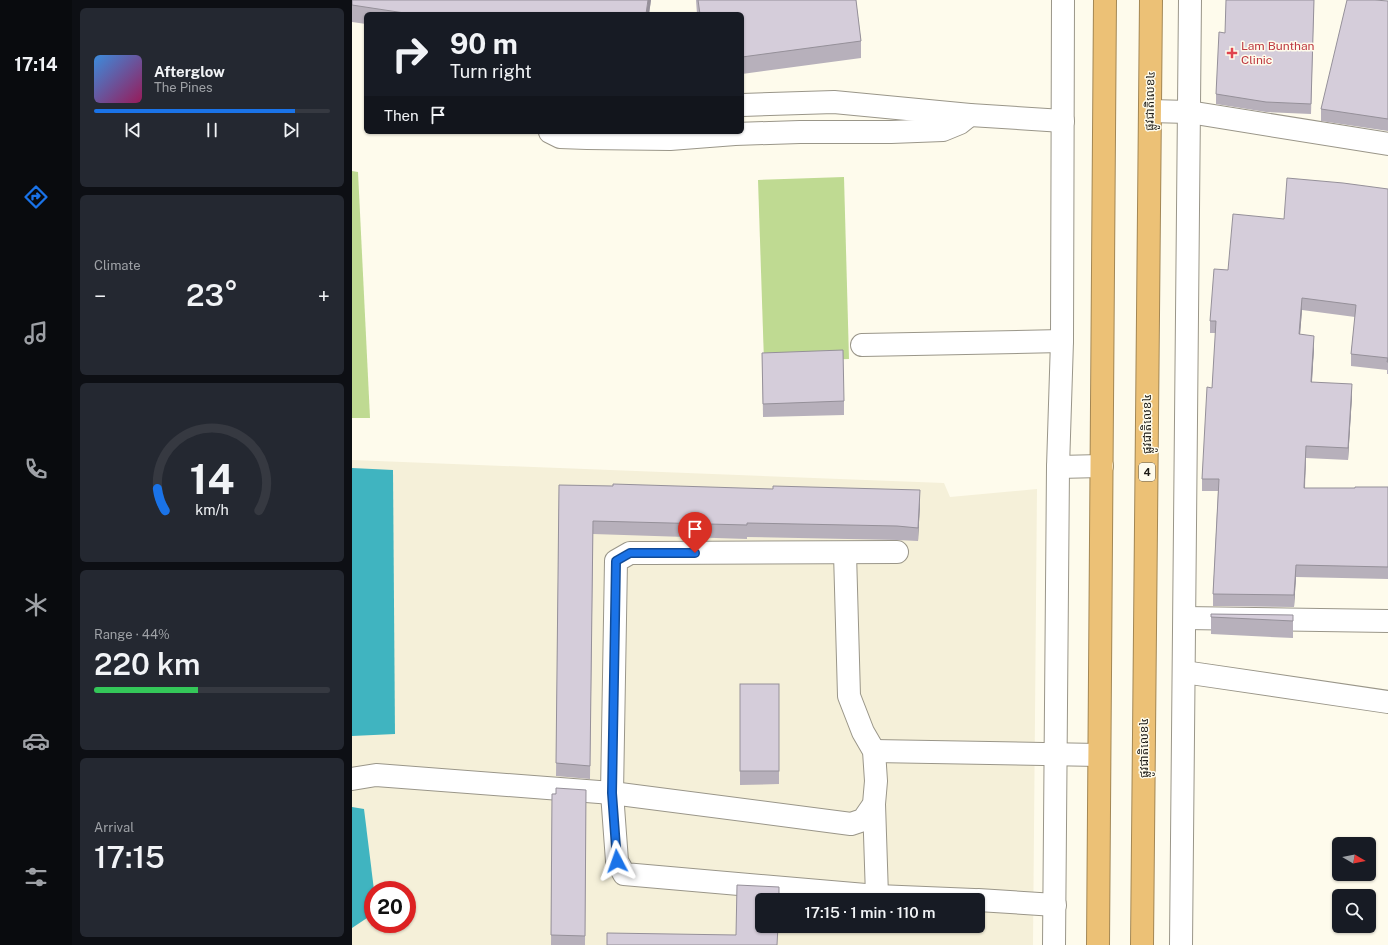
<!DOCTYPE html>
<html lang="en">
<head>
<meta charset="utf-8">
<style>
  body { margin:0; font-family:"Public Sans","Noto Sans Khmer",sans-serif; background:#242831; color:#f1f3f6; height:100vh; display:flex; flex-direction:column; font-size:15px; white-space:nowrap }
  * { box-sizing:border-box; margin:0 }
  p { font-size:13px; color:#9ea1a6 }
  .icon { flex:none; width:22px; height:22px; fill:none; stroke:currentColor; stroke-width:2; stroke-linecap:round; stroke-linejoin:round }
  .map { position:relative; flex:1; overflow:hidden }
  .drawer { display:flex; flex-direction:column; gap:8px; padding:8px; background:#0d0f14; width:280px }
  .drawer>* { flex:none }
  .banner { position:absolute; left:12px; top:12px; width:380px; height:122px; border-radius:6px; box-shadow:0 1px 3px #0004; background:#171b24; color:#f1f3f6; overflow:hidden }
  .needle { width:26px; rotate:100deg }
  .tools { position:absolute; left:980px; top:837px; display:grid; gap:8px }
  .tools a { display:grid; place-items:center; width:44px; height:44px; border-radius:6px; background:#171b24; box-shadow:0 1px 3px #0004; font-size:20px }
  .speed { position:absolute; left:12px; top:881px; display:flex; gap:8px; font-size:20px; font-weight:700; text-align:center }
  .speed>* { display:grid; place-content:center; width:52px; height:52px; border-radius:50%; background:#171b24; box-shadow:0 1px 3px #0004; line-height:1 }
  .speed .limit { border:6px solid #d22; background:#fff; color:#111 }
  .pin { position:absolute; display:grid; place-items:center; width:34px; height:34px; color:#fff; margin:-41px -17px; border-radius:50% 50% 50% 0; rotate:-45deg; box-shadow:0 0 4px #0007 }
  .pin .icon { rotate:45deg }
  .me { position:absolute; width:44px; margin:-22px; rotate:356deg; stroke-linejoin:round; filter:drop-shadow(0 0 3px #0008) }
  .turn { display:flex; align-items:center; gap:14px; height:84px; padding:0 20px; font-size:18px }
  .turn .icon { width:52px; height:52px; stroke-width:2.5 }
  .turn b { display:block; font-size:28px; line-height:34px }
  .then { display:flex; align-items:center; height:38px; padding:0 20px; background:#0003; gap:8px; font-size:15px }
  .big { font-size:30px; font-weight:600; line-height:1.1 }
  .drawer .tile { flex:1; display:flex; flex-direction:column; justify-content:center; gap:6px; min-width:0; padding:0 14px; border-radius:6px; background:#242831 }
  .drawer .dial { align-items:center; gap:0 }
  .dial svg { height:104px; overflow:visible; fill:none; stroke:#363941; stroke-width:7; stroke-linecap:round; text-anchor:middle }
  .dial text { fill:#f1f3f6; stroke:none }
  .song { display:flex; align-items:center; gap:12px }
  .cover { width:48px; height:48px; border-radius:6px; background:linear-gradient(135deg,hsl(210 70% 55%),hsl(330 70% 35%)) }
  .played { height:4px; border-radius:2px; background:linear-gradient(90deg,#1a73e8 85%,#363941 85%) }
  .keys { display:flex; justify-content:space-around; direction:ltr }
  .heat { display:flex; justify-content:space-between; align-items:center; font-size:22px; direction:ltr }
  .charge { height:6px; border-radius:3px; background:linear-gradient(90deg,#34c759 44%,#363941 0) }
  .trip { position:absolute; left:403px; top:893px; width:230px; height:40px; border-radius:6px; background:#171b24; box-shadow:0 1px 3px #0004; font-weight:600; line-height:40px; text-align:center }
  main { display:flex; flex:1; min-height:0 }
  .tab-bar { display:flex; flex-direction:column; width:72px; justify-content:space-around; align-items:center; background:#090b0e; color:#9ea1a6 }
  .tab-bar .icon { width:28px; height:28px }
  .tab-bar .on { color:#1a73e8 }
  .tab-bar b { font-size:18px; color:#f1f3f6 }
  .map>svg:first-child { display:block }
  .built { fill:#f5f0d9; fill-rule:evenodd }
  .green { fill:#bfda92 }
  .water { fill:#40b4c0 }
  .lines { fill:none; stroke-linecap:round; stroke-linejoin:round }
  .minor-casing { stroke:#9a9689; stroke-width:24 }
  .highway-casing { stroke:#a38754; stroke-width:24 }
  .minor { stroke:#fff; stroke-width:22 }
  .highway { stroke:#ecc176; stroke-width:22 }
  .wall { fill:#b7b0bb }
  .shaded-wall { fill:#959099 }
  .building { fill:#d5cdda; stroke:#959099 }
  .route-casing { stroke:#114b97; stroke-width:10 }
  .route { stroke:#1a73e8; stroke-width:7 }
  .health-dot { fill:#e0444e; stroke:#fefbec; stroke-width:1.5 }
  .labels { text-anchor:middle; stroke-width:3; stroke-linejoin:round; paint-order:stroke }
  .shield { fill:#fefbec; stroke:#605e56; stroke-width:1 }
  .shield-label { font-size:11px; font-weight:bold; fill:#1c1a15 }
  .health-label { font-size:12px; fill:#be3a42; stroke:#fefbec; text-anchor:start }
  .street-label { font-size:12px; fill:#1c1a15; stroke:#fefbec }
</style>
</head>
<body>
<main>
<nav class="tab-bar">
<b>17:14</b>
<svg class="icon on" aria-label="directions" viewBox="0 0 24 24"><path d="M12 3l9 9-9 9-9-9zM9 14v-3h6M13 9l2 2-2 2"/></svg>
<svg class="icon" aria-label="music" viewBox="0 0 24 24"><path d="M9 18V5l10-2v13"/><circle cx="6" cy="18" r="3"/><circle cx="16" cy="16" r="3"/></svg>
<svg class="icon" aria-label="phone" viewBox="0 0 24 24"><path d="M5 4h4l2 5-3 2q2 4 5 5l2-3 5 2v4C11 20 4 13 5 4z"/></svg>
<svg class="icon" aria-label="climate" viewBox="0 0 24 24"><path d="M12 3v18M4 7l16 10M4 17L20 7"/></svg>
<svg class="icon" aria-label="car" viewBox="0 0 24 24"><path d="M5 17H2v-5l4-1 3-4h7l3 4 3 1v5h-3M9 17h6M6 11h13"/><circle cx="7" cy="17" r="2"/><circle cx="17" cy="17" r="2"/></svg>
<svg class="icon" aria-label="filters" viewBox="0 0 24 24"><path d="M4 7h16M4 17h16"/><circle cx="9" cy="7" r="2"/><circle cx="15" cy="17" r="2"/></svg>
</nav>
<section class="drawer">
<div class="tile">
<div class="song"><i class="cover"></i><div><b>Afterglow</b><p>The Pines</p></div></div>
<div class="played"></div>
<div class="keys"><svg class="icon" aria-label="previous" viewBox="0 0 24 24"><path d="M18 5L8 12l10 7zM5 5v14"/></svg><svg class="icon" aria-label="pause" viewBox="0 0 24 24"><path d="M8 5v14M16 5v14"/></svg><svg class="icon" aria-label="next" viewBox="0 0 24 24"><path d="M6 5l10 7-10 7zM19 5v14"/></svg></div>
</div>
<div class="tile"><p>Climate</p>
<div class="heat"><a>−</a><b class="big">23°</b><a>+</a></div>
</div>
<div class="tile dial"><svg viewBox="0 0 100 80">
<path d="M14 69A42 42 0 1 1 86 69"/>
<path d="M14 69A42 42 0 0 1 8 52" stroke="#1a73e8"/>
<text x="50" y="56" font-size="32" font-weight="700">14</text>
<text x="50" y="72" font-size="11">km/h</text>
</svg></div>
<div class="tile"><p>Range · 44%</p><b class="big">220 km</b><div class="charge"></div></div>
<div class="tile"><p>Arrival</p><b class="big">17:15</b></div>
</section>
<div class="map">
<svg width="1036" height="945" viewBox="0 0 1036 945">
  <rect width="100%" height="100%" fill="#fefbec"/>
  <!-- built -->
  <path class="built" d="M 0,460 L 592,483 L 598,497 L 685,489 L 681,945 L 0,945 ZM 21,890 L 55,890 L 55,924 L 21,924 ZM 410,900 L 626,900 L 626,926 L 410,926 Z"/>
  <!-- green -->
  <g class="green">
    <path d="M 0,171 L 6,172 L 18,418 L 0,418 Z"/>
    <path d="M 492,177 L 497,359 L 412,362 L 406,180 Z"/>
  </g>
  <!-- water -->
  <g class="water">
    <path d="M 0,468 L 41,470 L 43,734 L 0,736 Z"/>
    <path d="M 0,807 L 12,809 L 22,890 L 21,914 L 0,928 Z"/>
  </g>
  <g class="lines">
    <defs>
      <g id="minor">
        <path d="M 1025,0 L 1036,1"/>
        <path d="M 390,105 L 482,102 L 618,115 L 711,121"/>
        <path d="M 798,111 L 837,112 L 1036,144"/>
        <path d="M 198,132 L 208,137 L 235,138 L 318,139 L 383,134 L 448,132 L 539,132 L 591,130 L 608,123 L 618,115"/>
        <path d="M 510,345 L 710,341"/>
        <path d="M 706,467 L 750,466"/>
        <path d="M 545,552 L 298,553 L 278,553 L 264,561 L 260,793 L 265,861 L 272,874 L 525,896 L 622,900"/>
        <path d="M 833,618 L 1036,621"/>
        <path d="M 832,672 L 1036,702"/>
        <path d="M 522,751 L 747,755"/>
        <path d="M 0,779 L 24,775 L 260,793 L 499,824 L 511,820 L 522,804 L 524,781 L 522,751 L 511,732 L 497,696 L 493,553"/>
        <path d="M 522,804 L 525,896"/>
        <path d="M 626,900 L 703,905"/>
        <path d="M 702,945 L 706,467 L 710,341 L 711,0"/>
        <path d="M 829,945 L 838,0"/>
      </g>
      <g id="highway">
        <path d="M 746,945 L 753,0"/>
        <path d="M 790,945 L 799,0"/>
      </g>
    </defs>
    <!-- minor casing -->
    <use href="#minor" class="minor-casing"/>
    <!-- highway casing -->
    <use href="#highway" class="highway-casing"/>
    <!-- minor -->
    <use href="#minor" class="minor"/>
    <!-- highway -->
    <use href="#highway" class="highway"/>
  </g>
  <!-- wall -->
  <g class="wall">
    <path d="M 0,0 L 299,0 L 297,14 L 14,14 L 14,24 L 0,22 Z"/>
    <path d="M 344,0 L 504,0 L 509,41 L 509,58 L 390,74 L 390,14 L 345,14 Z"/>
    <path d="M 962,0 L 959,114 L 914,112 L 864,104 L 864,94 L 873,33 Z"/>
    <path d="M 1036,1 L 1036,131 L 969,121 L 969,109 Z"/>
    <path d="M 1036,189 L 1036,374 L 1035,374 L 1035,370 L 999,366 L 999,354 L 1003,317 L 950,310 L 948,335 L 962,348 L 960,382 L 1000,396 L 996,460 L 954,458 L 953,488 L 1003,488 L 1036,487 L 1036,579 L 944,577 L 942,607 L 861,606 L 861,594 L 866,491 L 850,491 L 850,479 L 860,388 L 864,333 L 858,333 L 858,321 L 876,270 L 932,219 Z"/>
    <path d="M 410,353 L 492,401 L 492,415 L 411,417 Z"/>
    <path d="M 207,485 L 568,504 L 566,541 L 545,540 L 395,537 L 395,539 L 241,534 L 238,779 L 204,776 Z"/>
    <path d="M 859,614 L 941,615 L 941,638 L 859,634 Z"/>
    <path d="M 388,684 L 427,684 L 427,784 L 388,785 Z"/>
    <path d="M 234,790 L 233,945 L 199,945 L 200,794 Z"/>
  </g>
  <!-- shaded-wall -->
  <g class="shaded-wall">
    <path d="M 296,0 L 299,0 L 297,14 L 294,14 Z"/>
    <path d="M 950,298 L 950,310 L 947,347 L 947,334 Z"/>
    <path d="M 962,336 L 962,348 L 959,394 L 959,382 Z"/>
    <path d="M 1000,384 L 1000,396 L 996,460 L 996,448 Z"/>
    <path d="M 954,446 L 954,458 L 952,500 L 952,488 Z"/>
    <path d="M 568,490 L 568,504 L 566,541 L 566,528 Z"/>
    <path d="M 944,565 L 944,577 L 942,607 L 942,595 Z"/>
  </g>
  <!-- building -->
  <g class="building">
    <path d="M 0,0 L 296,0 L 294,14 L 59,14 L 0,5 Z"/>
    <path d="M 346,0 L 504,0 L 509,41 L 390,57 L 390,14 L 348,14 Z"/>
    <path d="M 874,0 L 962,0 L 959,104 L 914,102 L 864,94 L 867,32 L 873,33 Z"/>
    <path d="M 995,0 L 1023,0 L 1036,1 L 1036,119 L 969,109 Z"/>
    <path d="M 935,178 L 991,183 L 1036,189 L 1036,362 L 1035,362 L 1036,358 L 999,354 L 1004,305 L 950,298 L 947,334 L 962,336 L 959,382 L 1000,384 L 996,448 L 954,446 L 952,488 L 1003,488 L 1003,487 L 1036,487 L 1036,567 L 944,565 L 942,595 L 861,594 L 867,479 L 850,479 L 855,387 L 860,388 L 864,321 L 858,321 L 862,269 L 876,270 L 881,214 L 932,219 Z"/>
    <path d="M 491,350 L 492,401 L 411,404 L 410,353 Z"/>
    <path d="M 261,484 L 421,489 L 421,486 L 568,490 L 566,528 L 545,526 L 395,523 L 395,525 L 241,521 L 238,766 L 204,763 L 207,485 L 261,486 Z"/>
    <path d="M 859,614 L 941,615 L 941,621 L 859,617 Z"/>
    <rect x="388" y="684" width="39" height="87"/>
    <path d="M 204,788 L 234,790 L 233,936 L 199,935 L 200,794 L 204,794 Z"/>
    <path d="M 385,885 L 427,887 L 427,900 L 410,900 L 410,926 L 426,926 L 425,945 L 255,945 L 255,933 L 384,935 Z"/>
  </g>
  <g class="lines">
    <defs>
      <path id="route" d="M 265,861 L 260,793 L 264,561 L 278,553 L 343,553"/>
    </defs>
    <!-- route casing -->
    <use href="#route" class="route-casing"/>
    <!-- route -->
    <use href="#route" class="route"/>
  </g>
  <!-- markers -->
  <path class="health-dot" d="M878 47h4v4h4v4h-4v4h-4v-4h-4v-4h4z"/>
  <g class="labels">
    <!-- shield labels -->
    <rect class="shield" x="787" y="463" width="16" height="18" rx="3"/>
    <g class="shield-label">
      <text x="795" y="476">4</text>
    </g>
    <!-- health labels -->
    <g class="health-label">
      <text x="889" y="50">Lam Bunthan<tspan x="889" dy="14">Clinic</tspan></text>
    </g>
    <!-- street labels -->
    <g class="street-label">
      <text transform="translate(798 101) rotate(-89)" y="4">ផ្លូវជាតិលេខ៤</text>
      <text transform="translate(795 424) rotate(-90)" y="4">ផ្លូវជាតិលេខ៤</text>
      <text transform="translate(792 748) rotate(-90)" y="4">ផ្លូវជាតិលេខ៤</text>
    </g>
  </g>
</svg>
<div class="tools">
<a><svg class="needle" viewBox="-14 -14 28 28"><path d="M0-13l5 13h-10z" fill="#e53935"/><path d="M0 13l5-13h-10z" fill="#9ea1a6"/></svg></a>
<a><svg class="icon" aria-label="search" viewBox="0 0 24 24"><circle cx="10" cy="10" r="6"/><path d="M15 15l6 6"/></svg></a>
</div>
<div class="speed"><div class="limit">20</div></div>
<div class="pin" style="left:343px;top:553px;background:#d93025"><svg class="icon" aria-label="arrive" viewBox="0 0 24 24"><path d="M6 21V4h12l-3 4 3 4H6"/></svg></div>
<svg class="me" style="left:265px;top:861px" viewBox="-20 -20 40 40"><path d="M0-17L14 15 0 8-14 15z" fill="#1a73e8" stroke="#fff" stroke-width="4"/></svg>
<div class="trip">17:15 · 1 min · 110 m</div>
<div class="banner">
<div class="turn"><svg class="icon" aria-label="right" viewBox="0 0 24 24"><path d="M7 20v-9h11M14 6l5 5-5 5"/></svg><div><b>90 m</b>Turn right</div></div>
<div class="then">Then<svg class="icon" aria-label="arrive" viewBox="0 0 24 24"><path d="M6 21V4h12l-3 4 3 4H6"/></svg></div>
</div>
</div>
</main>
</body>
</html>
